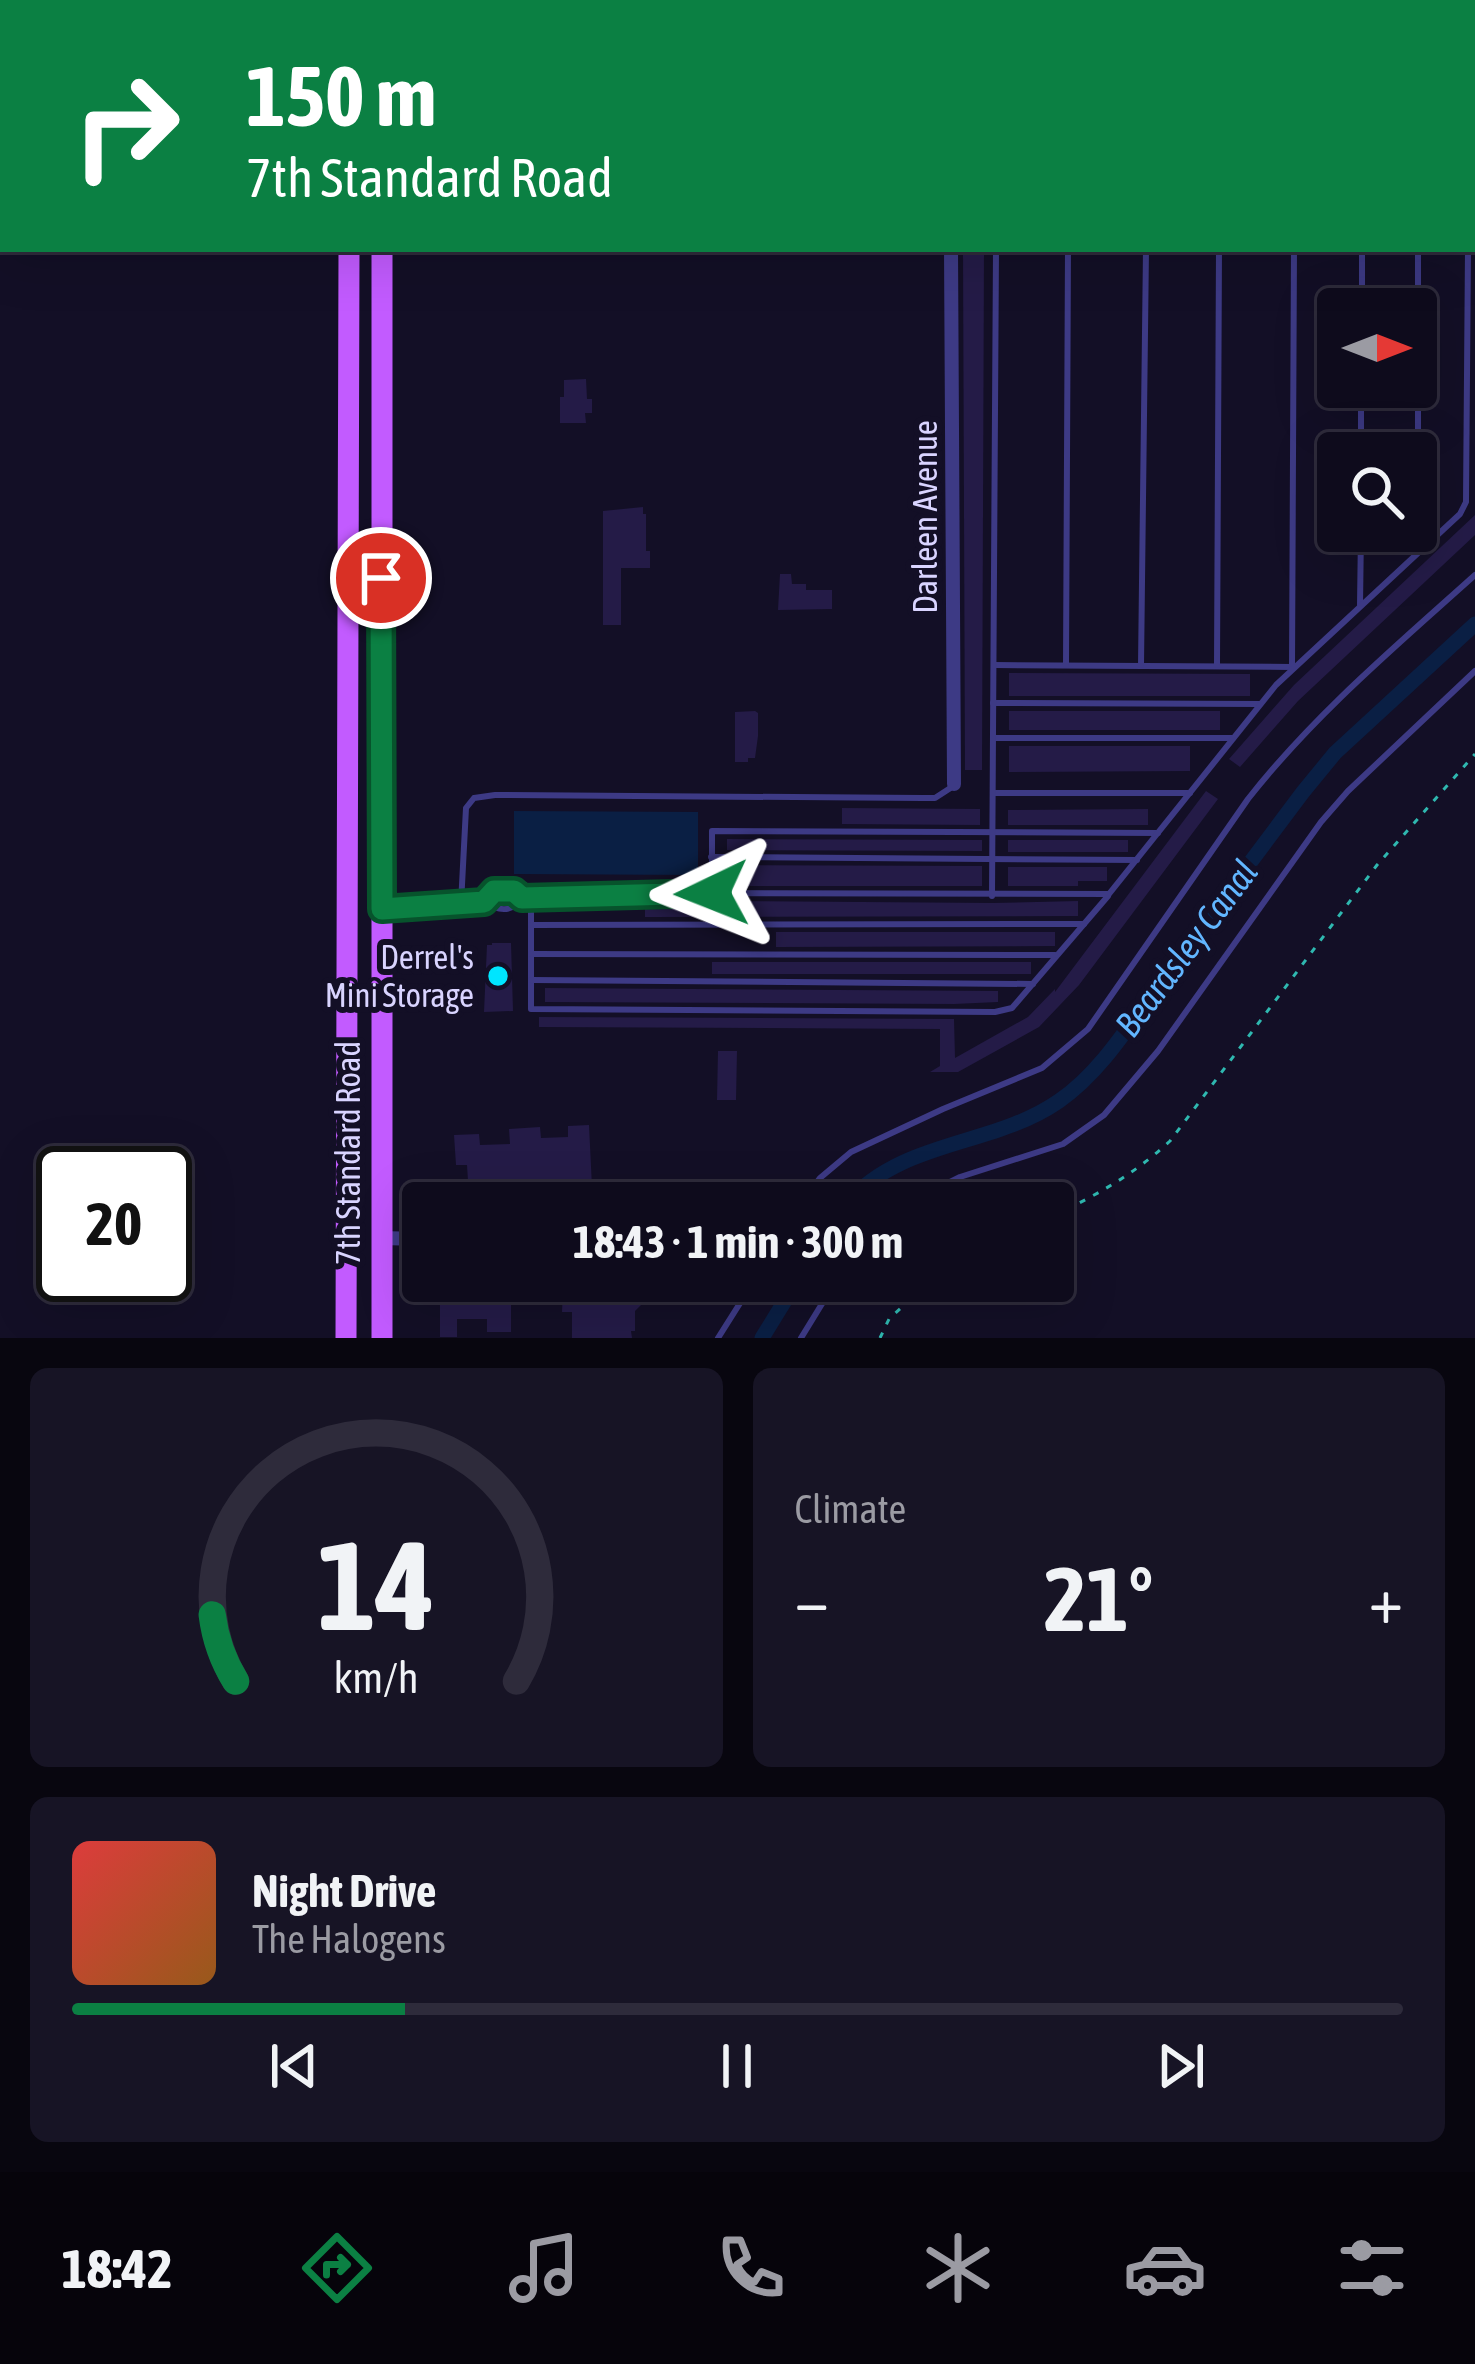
<!DOCTYPE html>
<html lang="en">
<head>
<meta charset="utf-8">
<style>
  body { margin:0; font-family:"Asap Condensed",sans-serif; background:#171425; color:#f1f3f6; height:100vh; display:flex; flex-direction:column; font-size:45px; white-space:nowrap }
  * { box-sizing:border-box; margin:0 }
  p { font-size:39px; color:#9b9ba3 }
  .icon { flex:none; width:66px; height:66px; fill:none; stroke:currentColor; stroke-width:2; stroke-linecap:round; stroke-linejoin:round }
  .map { position:relative; height:1338px; overflow:hidden }
  .side { display:flex; flex-direction:column; gap:30px; padding:30px; background:#08060f; flex:1 }
  .side>* { flex:none }
  .hud { position:absolute; left:0px; top:0px; width:1476px; height:252px; box-shadow:0 12px 48px #0002,0 0 0 3px #2e2b3b; background:#0b8043; color:#fff; overflow:hidden }
  .needle { width:78px; rotate:90deg }
  .tools { position:absolute; left:1317px; top:288px; display:grid; gap:24px }
  .tools a { display:grid; place-items:center; width:120px; height:120px; border-radius:12px; background:#0e0b1c; box-shadow:0 12px 48px #0002,0 0 0 3px #2e2b3b; font-size:60px }
  .speed { position:absolute; left:36px; top:1146px; display:flex; gap:24px; font-size:60px; font-weight:700; text-align:center }
  .speed>* { display:grid; place-content:center; width:156px; height:156px; border-radius:50%; background:#0e0b1c; box-shadow:0 12px 48px #0002,0 0 0 3px #2e2b3b; line-height:1 }
  .speed .limit { border:6px solid #111; border-radius:18px; background:#fff; color:#111 }
  .pin { position:absolute; display:grid; place-items:center; width:102px; height:102px; color:#fff; margin:-51px; border:6px solid #fff; border-radius:50%; box-shadow:0 3px 12px #0007 }
  .me { position:absolute; width:132px; margin:-66px; rotate:268deg; stroke-linejoin:round; filter:drop-shadow(0 0 9px #0008) }
  .turn { display:flex; align-items:center; gap:42px; height:252px; padding:0 48px; font-size:54px }
  .turn .icon { width:156px; height:156px; stroke-width:2.5 }
  .turn b { display:block; font-size:84px; line-height:102px }
  .big { font-size:90px; font-weight:700; line-height:1.1 }
  .side .card { flex:1; display:flex; flex-direction:column; justify-content:center; gap:18px; min-width:0; padding:0 42px; border-radius:18px; background:#171425 }
  .side .dial { align-items:center; gap:0 }
  .dial svg { height:312px; overflow:visible; fill:none; stroke:#2e2b3b; stroke-width:7; stroke-linecap:round; text-anchor:middle }
  .dial text { fill:#f1f3f6; stroke:none }
  .song { display:flex; align-items:center; gap:36px }
  .cover { width:144px; height:144px; border-radius:18px; background:linear-gradient(135deg,hsl(0 70% 55%),hsl(30 70% 35%)) }
  .played { height:12px; border-radius:6px; background:linear-gradient(90deg,#0b8043 25%,#2e2b3b 25%) }
  .keys { display:flex; justify-content:space-around; direction:ltr }
  .heat { display:flex; justify-content:space-between; align-items:center; font-size:66px; direction:ltr }
  .side .tiles { flex:1; display:grid; gap:30px; grid-template-columns:1fr 1fr }
  .card:last-child { grid-column:span 2 }
  .trip { position:absolute; left:402px; top:1182px; width:672px; height:120px; border-radius:12px; background:#0e0b1c; box-shadow:0 12px 48px #0002,0 0 0 3px #2e2b3b; font-weight:700; line-height:120px; text-align:center }
  .tab-bar { display:flex; height:192px; justify-content:space-around; align-items:center; background:#06040b; color:#9b9ba3 }
  .tab-bar .icon { width:84px; height:84px }
  .tab-bar .selected { color:#0b8043 }
  .tab-bar b { font-size:54px; color:#f1f3f6 }
  .map>svg:first-child { display:block }
  .water { fill:#0a1f44 }
  .lines { fill:none; stroke-linecap:round; stroke-linejoin:round }
  .canal { stroke:#0a1f44; stroke-width:15 }
  .building { fill:#241b47 }
  .path { stroke:#2fb8b0; stroke-width:3; stroke-dasharray:6 9; stroke-linecap:butt }
  .service { stroke:#3d3a85; stroke-width:6 }
  .minor { stroke:#3d3a85; stroke-width:14 }
  .primary { stroke:#c25bff; stroke-width:21 }
  .route-casing { stroke:#07532c; stroke-width:30 }
  .route { stroke:#0b8043; stroke-width:21 }
  .poi-dot { fill:#00e5ff; stroke:#130f26; stroke-width:4.5 }
  .labels { text-anchor:middle; stroke-width:12; stroke-linejoin:round; paint-order:stroke }
  .street-label { font-size:33px; fill:#d9d4ff; stroke:#130f26 }
  .poi-label { font-size:33px; fill:#d9d4ff; stroke:#130f26; text-anchor:end }
  .water-label { font-size:36px; font-style:italic; fill:#62b6ff; stroke:#130f26 }
</style>
</head>
<body>
<div class="map">
<svg width="1475" height="1338" viewBox="0 0 1475 1338">
  <rect width="100%" height="100%" fill="#130f26"/>
  <!-- water -->
  <path class="water" d="M 514,811 L 698,812 L 698,875 L 514,874 Z"/>
  <g class="lines">
    <!-- canal -->
    <g class="canal">
      <path d="M 847,1203 C 903,1139 993,1147 1059,1101 C 1101,1072 1130,1024 1160,983 C 1208,919 1255,856 1303,792 L 1335,753 L 1475,624"/>
      <path d="M 762,1338 L 797,1281"/>
    </g>
  </g>
  <!-- building -->
  <g class="building">
    <path d="M 963,249 L 984,249 L 982,770 L 965,770 Z"/>
    <path d="M 586,379 L 587,399 L 592,399 L 592,413 L 585,413 L 586,423 L 560,423 L 560,397 L 564,397 L 564,380 Z"/>
    <path d="M 643,507 L 643,514 L 646,514 L 646,551 L 650,551 L 650,568 L 621,568 L 621,625 L 603,625 L 603,511 Z"/>
    <path d="M 1475,515 L 1475,535 L 1298,701 L 1240,767 L 1229,759 L 1294,685 Z"/>
    <path d="M 780,574 L 791,574 L 792,584 L 806,584 L 806,590 L 832,590 L 832,609 L 778,610 Z"/>
    <path d="M 1009,673 L 1250,674 L 1250,696 L 1009,696 Z"/>
    <path d="M 755,711 L 758,713 L 758,736 L 755,758 L 748,758 L 748,762 L 735,762 L 735,712 Z"/>
    <rect x="1009" y="711" width="211" height="19"/>
    <path d="M 1009,746 L 1190,746 L 1190,771 L 1009,772 Z"/>
    <path d="M 1206,791 L 1218,799 L 1079,985 L 1039,1027 L 958,1072 L 930,1072 L 940,1066 L 940,1029 L 539,1027 L 539,1017 L 954,1019 L 955,1058 L 1028,1017 L 1055,989 L 1055,992 Z"/>
    <path d="M 842,808 L 980,809 L 980,825 L 842,824 Z"/>
    <path d="M 1148,809 L 1148,825 L 1008,825 L 1008,810 Z"/>
    <path d="M 727,839 L 982,840 L 982,851 L 727,850 Z"/>
    <rect x="1008" y="840" width="120" height="12"/>
    <path d="M 727,865 L 982,866 L 982,886 L 727,886 Z"/>
    <path d="M 1008,867 L 1107,867 L 1107,881 L 1078,881 L 1078,886 L 1008,886 Z"/>
    <path d="M 712,901 L 993,903 L 1078,901 L 1078,916 L 645,917 L 645,902 Z"/>
    <path d="M 776,932 L 1055,932 L 1055,946 L 776,947 Z"/>
    <path d="M 492,943 L 511,943 L 513,1011 L 484,1012 L 487,945 L 492,945 Z"/>
    <rect x="712" y="962" width="319" height="12"/>
    <path d="M 545,988 L 998,991 L 998,1002 L 954,1004 L 545,1002 Z"/>
    <path d="M 718,1051 L 737,1051 L 736,1100 L 717,1100 Z"/>
    <path d="M 589,1125 L 592,1187 L 534,1188 L 534,1191 L 522,1191 L 523,1198 L 510,1198 L 510,1190 L 490,1191 L 490,1180 L 468,1181 L 467,1165 L 456,1165 L 454,1135 L 479,1134 L 480,1145 L 510,1144 L 509,1129 L 540,1127 L 541,1138 L 568,1137 L 568,1126 Z"/>
    <path d="M 458,1281 L 511,1281 L 511,1332 L 487,1332 L 487,1319 L 457,1319 L 457,1337 L 440,1337 L 440,1296 L 444,1296 L 444,1293 L 458,1293 Z"/>
    <path d="M 642,1281 L 652,1281 L 659,1287 L 635,1311 L 635,1331 L 631,1331 L 632,1338 L 572,1338 L 572,1312 L 562,1312 L 563,1288 L 583,1287 L 583,1295 L 607,1295 L 607,1299 L 624,1299 Z"/>
  </g>
  <g class="lines">
    <!-- path -->
    <g class="path">
      <path d="M 1053,1216 C 1098,1194 1132,1176 1170,1141 L 1377,865 L 1475,754"/>
      <path d="M 880,1338 L 889,1319 L 930,1281"/>
    </g>
    <!-- service -->
    <g class="service">
      <path d="M 1418,0 L 1418,3"/>
      <path d="M 997,3 L 997,0"/>
      <path d="M 1148,3 L 1148,0"/>
      <path d="M 1220,3 L 1220,0"/>
      <path d="M 1294,3 L 1294,0"/>
      <path d="M 1363,3 L 1363,0"/>
      <path d="M 1469,3 L 1469,0"/>
      <path d="M 1418,249 L 1418,551"/>
      <path d="M 1362,309 L 1362,249"/>
      <path d="M 1361,453 L 1361,387"/>
      <path d="M 1360,605 L 1361,531"/>
      <path d="M 994,665 L 1292,667 L 1294,249"/>
      <path d="M 1066,665 L 1068,249"/>
      <path d="M 1141,665 L 1146,249"/>
      <path d="M 1217,665 L 1219,249"/>
      <path d="M 993,703 L 1260,704"/>
      <path d="M 993,738 L 1233,738"/>
      <path d="M 993,793 L 1190,793"/>
      <path d="M 711,857 L 1137,860"/>
      <path d="M 712,893 L 712,831 L 1158,833"/>
      <path d="M 992,896 L 996,249"/>
      <path d="M 531,898 L 531,1009 L 995,1012 L 1012,1008 L 1108,896"/>
      <path d="M 484,902 L 493,891 L 514,891 L 522,898 L 712,893 L 1109,894 L 1276,685 L 1460,514 L 1466,502 L 1468,249"/>
      <path d="M 461,904 L 466,808 L 474,798 L 495,795 L 923,798 L 935,798 L 952,787"/>
      <path d="M 386,909 L 484,902 C 498,911 511,913 522,899"/>
      <path d="M 531,925 L 1084,924"/>
      <path d="M 531,954 L 1055,955"/>
      <path d="M 531,980 L 1033,984"/>
      <path d="M 802,1203 L 820,1178 L 851,1152 L 943,1109 L 1042,1068 L 1088,1029 L 1248,799 C 1314,715 1396,646 1475,575"/>
      <path d="M 908,1203 L 960,1177 L 1063,1144 L 1104,1115 L 1158,1051 L 1321,822 L 1348,791 L 1475,671"/>
      <path d="M 718,1338 L 754,1281"/>
      <path d="M 801,1338 L 836,1281"/>
    </g>
    <!-- minor -->
    <g class="minor">
      <path d="M 950,0 L 950,3"/>
      <path d="M 951,249 L 954,784"/>
      <path d="M 380,1238 L 423,1239"/>
    </g>
    <!-- primary -->
    <g class="primary">
      <path d="M 350,3 L 350,0"/>
      <path d="M 383,3 L 383,0"/>
      <path d="M 346,1338 L 349,249"/>
      <path d="M 382,1338 L 382,249"/>
    </g>
  </g>
  <g class="lines">
    <defs>
      <path id="route" d="M 381,578 L 382,909 L 484,902 L 494,891 L 514,891 L 522,898 L 712,893"/>
    </defs>
    <!-- route casing -->
    <use href="#route" class="route-casing"/>
    <!-- route -->
    <use href="#route" class="route"/>
  </g>
  <!-- markers -->
  <circle class="poi-dot" cx="498" cy="976" r="12"/>
  <g class="labels">
    <!-- street labels -->
    <g class="street-label">
      <text transform="translate(925 517) rotate(-90)" y="12">Darleen Avenue</text>
      <text transform="translate(348 1153) rotate(-90)" y="12">7th Standard Road</text>
    </g>
    <!-- poi labels -->
    <g class="poi-label">
      <text x="474" y="969">Derrel's<tspan x="474" dy="38">Mini Storage</tspan></text>
    </g>
    <!-- water labels -->
    <g class="water-label">
      <text transform="translate(1186 948) rotate(-53)" y="13">Beardsley Canal</text>
    </g>
  </g>
</svg>
<div class="tools">
<a><svg class="needle" viewBox="-14 -14 28 28"><path d="M0-13l5 13h-10z" fill="#e53935"/><path d="M0 13l5-13h-10z" fill="#9b9ba3"/></svg></a>
<a><svg class="icon" aria-label="search" viewBox="0 0 24 24"><circle cx="10" cy="10" r="6"/><path d="M15 15l6 6"/></svg></a>
</div>
<div class="speed"><div class="limit">20</div></div>
<div class="pin" style="left:381px;top:578px;background:#d93025"><svg class="icon" aria-label="arrive" viewBox="0 0 24 24"><path d="M6 21V4h12l-3 4 3 4H6"/></svg></div>
<svg class="me" style="left:712px;top:893px" viewBox="-20 -20 40 40"><path d="M0-17L14 15 0 8-14 15z" fill="#0b8043" stroke="#fff" stroke-width="4"/></svg>
<div class="trip">18:43 · 1 min · 300 m</div>
<div class="hud">
<div class="turn"><svg class="icon" aria-label="right" viewBox="0 0 24 24"><path d="M7 20v-9h11M14 6l5 5-5 5"/></svg><div><b>150 m</b>7th Standard Road</div></div>
</div>
</div>
<section class="side">
<div class="tiles">
<div class="card dial"><svg viewBox="0 0 100 80">
<path d="M14 69A42 42 0 1 1 86 69"/>
<path d="M14 69A42 42 0 0 1 8 52" stroke="#0b8043"/>
<text x="50" y="56" font-size="32" font-weight="700">14</text>
<text x="50" y="72" font-size="11">km/h</text>
</svg></div>
<div class="card"><p>Climate</p>
<div class="heat"><a>−</a><b class="big">21°</b><a>+</a></div>
</div>
<div class="card">
<div class="song"><i class="cover"></i><div><b>Night Drive</b><p>The Halogens</p></div></div>
<div class="played"></div>
<div class="keys"><svg class="icon" aria-label="previous" viewBox="0 0 24 24"><path d="M18 5L8 12l10 7zM5 5v14"/></svg><svg class="icon" aria-label="pause" viewBox="0 0 24 24"><path d="M8 5v14M16 5v14"/></svg><svg class="icon" aria-label="next" viewBox="0 0 24 24"><path d="M6 5l10 7-10 7zM19 5v14"/></svg></div>
</div>
</div>
</section>
<nav class="tab-bar">
<b>18:42</b>
<svg class="icon selected" aria-label="directions" viewBox="0 0 24 24"><path d="M12 3l9 9-9 9-9-9zM9 14v-3h6M13 9l2 2-2 2"/></svg>
<svg class="icon" aria-label="music" viewBox="0 0 24 24"><path d="M9 18V5l10-2v13"/><circle cx="6" cy="18" r="3"/><circle cx="16" cy="16" r="3"/></svg>
<svg class="icon" aria-label="phone" viewBox="0 0 24 24"><path d="M5 4h4l2 5-3 2q2 4 5 5l2-3 5 2v4C11 20 4 13 5 4z"/></svg>
<svg class="icon" aria-label="climate" viewBox="0 0 24 24"><path d="M12 3v18M4 7l16 10M4 17L20 7"/></svg>
<svg class="icon" aria-label="car" viewBox="0 0 24 24"><path d="M5 17H2v-5l4-1 3-4h7l3 4 3 1v5h-3M9 17h6M6 11h13"/><circle cx="7" cy="17" r="2"/><circle cx="17" cy="17" r="2"/></svg>
<svg class="icon" aria-label="filters" viewBox="0 0 24 24"><path d="M4 7h16M4 17h16"/><circle cx="9" cy="7" r="2"/><circle cx="15" cy="17" r="2"/></svg>
</nav>
</body>
</html>
